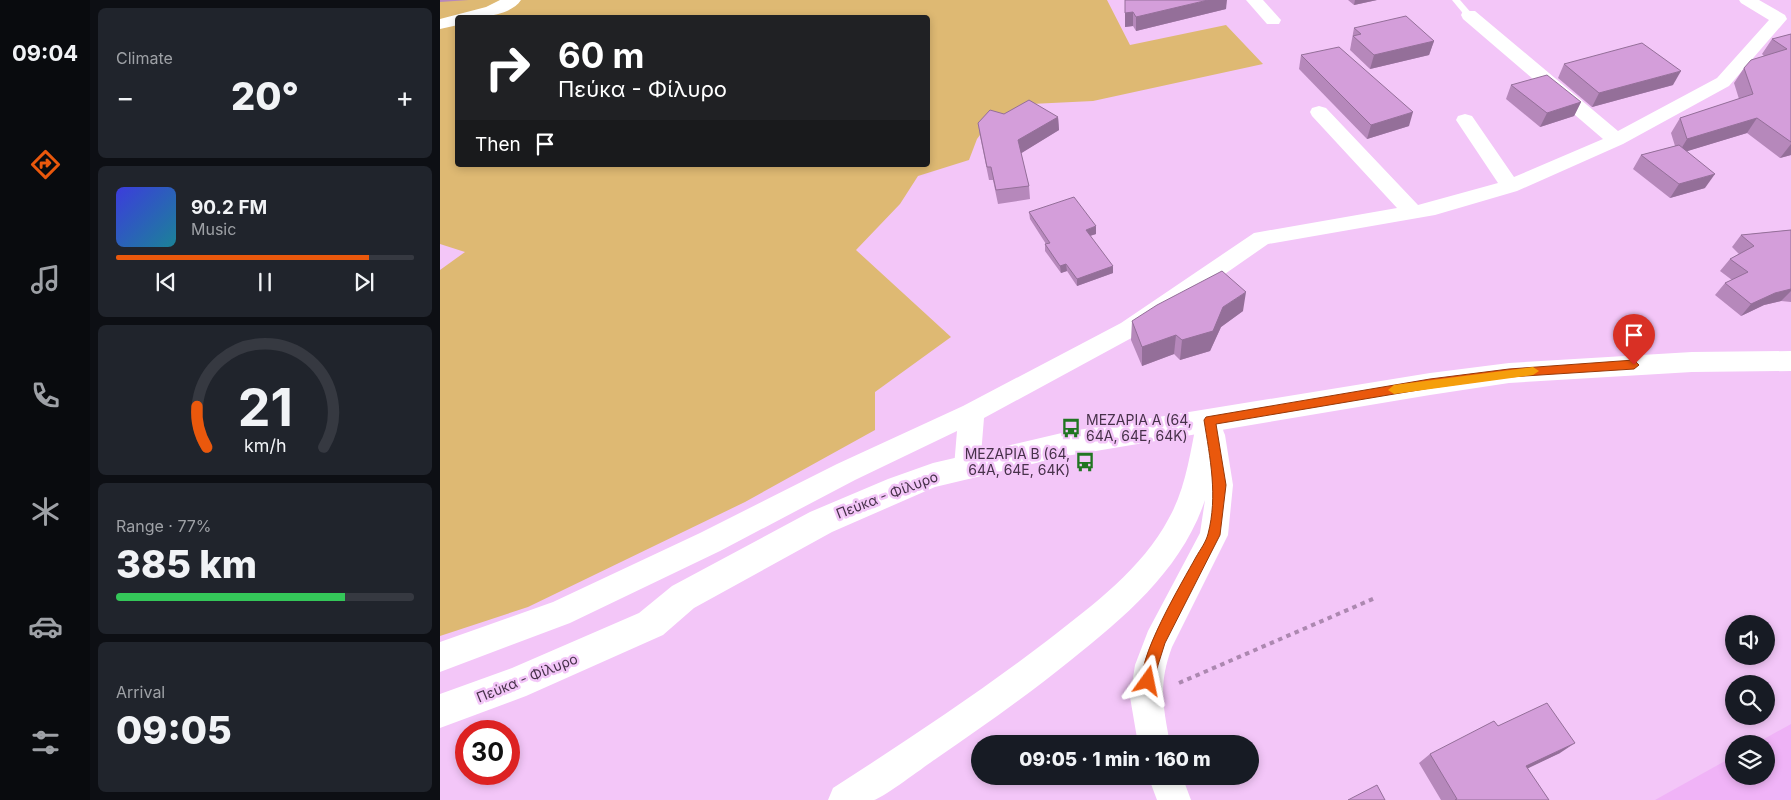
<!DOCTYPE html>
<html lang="en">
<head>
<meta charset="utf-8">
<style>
  body { margin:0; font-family:Inter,sans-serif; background:#20242c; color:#f1f3f6; height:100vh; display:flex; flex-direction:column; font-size:19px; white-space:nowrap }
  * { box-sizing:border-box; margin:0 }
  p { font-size:16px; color:#9ea1a6 }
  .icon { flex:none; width:28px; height:28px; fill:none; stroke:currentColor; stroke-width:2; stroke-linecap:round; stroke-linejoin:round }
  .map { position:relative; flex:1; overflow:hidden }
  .side { display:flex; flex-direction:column; gap:8px; padding:8px; background:#0d0f14; width:350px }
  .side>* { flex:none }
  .hud { position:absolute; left:15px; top:15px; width:475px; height:152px; border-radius:5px; box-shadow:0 2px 8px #0003; background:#202124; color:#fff; overflow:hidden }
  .controls { position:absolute; left:1285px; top:615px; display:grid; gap:10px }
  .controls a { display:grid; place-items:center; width:50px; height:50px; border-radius:50%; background:#171b24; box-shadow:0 2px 8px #0003; font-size:25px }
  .speed { position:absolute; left:15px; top:720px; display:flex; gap:10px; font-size:25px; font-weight:700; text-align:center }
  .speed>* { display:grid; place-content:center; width:65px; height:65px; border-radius:50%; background:#171b24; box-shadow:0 2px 8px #0003; line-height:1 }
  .speed .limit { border:8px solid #d22; background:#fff; color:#111 }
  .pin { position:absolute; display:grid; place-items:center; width:42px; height:42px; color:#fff; margin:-51px -21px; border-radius:50% 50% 50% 0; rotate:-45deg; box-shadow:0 0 5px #0007 }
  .pin .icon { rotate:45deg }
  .me { position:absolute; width:55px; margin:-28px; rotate:12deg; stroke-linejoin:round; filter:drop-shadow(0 0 4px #0008) }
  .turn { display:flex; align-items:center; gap:18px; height:105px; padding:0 20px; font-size:22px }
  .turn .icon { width:65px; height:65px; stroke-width:2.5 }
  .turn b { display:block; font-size:35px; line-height:42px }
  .then { display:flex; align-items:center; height:48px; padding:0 20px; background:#0003; gap:10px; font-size:19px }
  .big { font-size:38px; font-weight:800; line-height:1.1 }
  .side .card { flex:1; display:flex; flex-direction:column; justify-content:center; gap:8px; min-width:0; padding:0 18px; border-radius:8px; background:#20242c }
  .side .dial { align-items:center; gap:0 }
  .dial svg { height:130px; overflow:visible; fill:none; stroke:#363941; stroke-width:7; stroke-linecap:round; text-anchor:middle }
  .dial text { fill:#f1f3f6; stroke:none }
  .song { display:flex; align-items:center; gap:15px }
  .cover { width:60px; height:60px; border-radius:8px; background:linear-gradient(135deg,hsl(240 70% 55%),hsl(190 70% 35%)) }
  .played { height:5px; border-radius:2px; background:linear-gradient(90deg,#ea580c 85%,#363941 85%) }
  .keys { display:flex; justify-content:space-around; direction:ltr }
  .heat { display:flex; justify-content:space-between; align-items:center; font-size:28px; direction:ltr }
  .charge { height:8px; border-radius:4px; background:linear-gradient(90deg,#34c759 77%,#363941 0) }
  .trip { position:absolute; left:531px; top:735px; width:288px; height:50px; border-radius:25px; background:#171b24; box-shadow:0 2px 8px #0003; font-weight:800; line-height:50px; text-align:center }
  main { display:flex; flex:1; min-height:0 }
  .tab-bar { display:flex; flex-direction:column; width:90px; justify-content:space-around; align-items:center; background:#090b0e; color:#9ea1a6 }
  .tab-bar .icon { width:35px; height:35px }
  .tab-bar .selected { color:#ea580c }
  .tab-bar b { font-size:22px; color:#f1f3f6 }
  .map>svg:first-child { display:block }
  .built { fill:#f0b3f7 }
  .green { fill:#deb973; fill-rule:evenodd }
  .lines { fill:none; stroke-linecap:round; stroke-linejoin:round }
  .path { stroke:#ac88b0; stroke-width:4; stroke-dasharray:4.5 4.5; stroke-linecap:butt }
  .lane { fill:#fff; fill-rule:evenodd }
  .street { fill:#fff; fill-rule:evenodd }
  .secondary { fill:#fff; fill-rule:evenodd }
  .wall { fill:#b688bb }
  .shaded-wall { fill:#946f99 }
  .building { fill:#d49eda; stroke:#946f99 }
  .route { fill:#ea580c; stroke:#983908 }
  .slow { fill:#f59e0b }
  .labels { text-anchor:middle; stroke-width:5; stroke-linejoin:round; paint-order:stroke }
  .poi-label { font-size:14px; fill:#47314a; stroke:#f3c6f8; text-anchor:start }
  .street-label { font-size:14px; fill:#47314a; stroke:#f3c6f8 }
</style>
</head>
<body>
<main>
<nav class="tab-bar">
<b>09:04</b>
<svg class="icon selected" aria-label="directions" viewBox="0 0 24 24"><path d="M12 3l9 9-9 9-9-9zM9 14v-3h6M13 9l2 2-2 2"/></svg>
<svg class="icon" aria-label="music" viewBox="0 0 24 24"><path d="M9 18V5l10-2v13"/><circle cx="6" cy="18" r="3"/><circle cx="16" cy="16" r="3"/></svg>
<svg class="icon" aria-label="phone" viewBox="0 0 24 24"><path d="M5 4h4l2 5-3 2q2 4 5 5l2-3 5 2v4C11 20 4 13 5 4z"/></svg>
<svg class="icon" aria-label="climate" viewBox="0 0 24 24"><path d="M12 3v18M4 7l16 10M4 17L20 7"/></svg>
<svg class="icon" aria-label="car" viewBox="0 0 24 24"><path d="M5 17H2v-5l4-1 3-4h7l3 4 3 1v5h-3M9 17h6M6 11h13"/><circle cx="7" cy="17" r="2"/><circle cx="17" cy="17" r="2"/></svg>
<svg class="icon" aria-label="filters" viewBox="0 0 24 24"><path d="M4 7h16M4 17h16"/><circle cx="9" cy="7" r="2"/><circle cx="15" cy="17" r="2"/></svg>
</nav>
<section class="side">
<div class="card"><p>Climate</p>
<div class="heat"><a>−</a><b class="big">20°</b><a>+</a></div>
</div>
<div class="card">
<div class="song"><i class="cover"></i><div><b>90.2 FM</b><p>Music</p></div></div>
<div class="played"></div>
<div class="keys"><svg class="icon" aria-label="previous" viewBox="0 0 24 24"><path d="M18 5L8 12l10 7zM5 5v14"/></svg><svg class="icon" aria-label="pause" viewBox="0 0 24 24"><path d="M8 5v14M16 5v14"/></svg><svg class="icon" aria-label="next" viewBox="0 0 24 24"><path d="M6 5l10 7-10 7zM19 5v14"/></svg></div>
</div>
<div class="card dial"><svg viewBox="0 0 100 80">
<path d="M14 69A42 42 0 1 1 86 69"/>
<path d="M14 69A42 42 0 0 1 8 44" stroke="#ea580c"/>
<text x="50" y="56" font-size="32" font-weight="700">21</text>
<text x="50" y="72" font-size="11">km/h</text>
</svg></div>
<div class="card"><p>Range · 77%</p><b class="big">385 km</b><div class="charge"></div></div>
<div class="card"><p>Arrival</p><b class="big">09:05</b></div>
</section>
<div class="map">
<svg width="1351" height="800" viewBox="0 0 1351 800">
  <rect width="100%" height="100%" fill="#f3c6f8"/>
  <!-- built -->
  <path class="built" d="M 1351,724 L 1351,800 L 1215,800 L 1294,756 L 1294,776 L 1326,776 L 1326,744 L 1315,744 Z"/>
  <!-- green -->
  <path class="green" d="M 0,0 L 667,0 L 690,45 L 786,25 L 823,64 L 653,101 L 591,104 L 552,119 L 537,139 L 529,160 L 478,176 L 460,204 L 416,250 L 511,337 L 435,392 L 435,430 L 305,502 L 88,607 L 0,636 L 0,270 L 25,252 L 0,244 ZM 18,18 L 488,18 L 488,165 L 18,165 Z"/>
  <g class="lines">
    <!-- path -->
    <path class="path" d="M 739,683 L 935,598"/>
    <!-- lane -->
    <path class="lane" d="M 1012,0 L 1020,0 L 1033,15 L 1032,17 L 1026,17 Z"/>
    <!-- street -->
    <g class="street">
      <path d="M 60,0 L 81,0 C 70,17 35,18 18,18 L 18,25 L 0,29 L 0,19 L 46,7 Z"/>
      <path d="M 806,0 L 823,0 L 841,20 L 839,24 L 827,24 Z"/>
      <path d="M 1299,0 L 1319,0 L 1345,15 L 1347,19 L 1289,86 L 1183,144 L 1077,191 L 995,215 L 828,244 L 697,335 L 544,418 L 540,467 L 536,475 L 527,478 L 518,475 L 514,467 L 517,431 L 415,480 L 280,551 L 130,623 L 0,672 L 0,642 L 113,602 L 260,533 L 397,464 L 523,406 L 681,323 L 814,233 L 957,208 L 872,116 L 870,112 L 872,108 L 879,106 L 886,108 L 978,205 L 1058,183 L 1016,120 L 1018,116 L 1025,114 L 1032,116 L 1074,177 L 1163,139 L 1023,19 L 1021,15 L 1023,11 L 1035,11 L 1178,131 L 1277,78 L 1329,20 L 1301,3 Z"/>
      <path d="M 770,410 L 779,413 C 783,421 781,427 785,435 L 793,485 L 788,535 L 732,647 C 718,685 723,705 730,744 L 698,744 L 690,697 L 695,665 L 708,631 L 760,533 L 765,500 C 742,569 686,616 631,660 C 588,695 542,727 497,758 C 485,766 443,798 434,800 C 420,800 402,800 388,800 L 393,788 C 466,741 539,693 608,640 C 653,605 702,569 729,518 C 746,488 750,453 757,420 L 761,413 Z"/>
      <path d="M 708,776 L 742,776 L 751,800 L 717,800 Z"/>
    </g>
    <!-- secondary -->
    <path class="secondary" d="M 1351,351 L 1351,371 L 1252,372 L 1069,383 L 990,395 L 626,456 L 495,487 L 392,532 L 254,608 L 223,635 L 86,696 L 0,728 L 0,694 L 72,668 L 199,613 L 232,586 L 370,512 L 448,479 L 493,463 L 626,432 L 990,373 L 1069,363 L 1252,352 Z"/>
  </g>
  <!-- wall -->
  <g class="wall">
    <path d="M 0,0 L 29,0 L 0,2 Z"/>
    <path d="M 685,0 L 786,9 L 696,31 L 693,26 L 685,27 Z"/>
    <path d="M 908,0 L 937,0 L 914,5 Z"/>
    <path d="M 914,28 L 994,41 L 989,55 L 930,69 L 910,50 Z"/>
    <path d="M 1351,34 L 1351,155 L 1340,158 L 1307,133 L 1247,151 L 1265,188 L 1230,198 L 1193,169 L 1201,155 L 1235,146 L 1231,133 L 1240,118 L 1299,99 L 1294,83 L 1304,68 L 1324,56 L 1322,54 L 1332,39 Z"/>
    <path d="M 861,55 L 969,126 L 927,139 L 859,69 Z"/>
    <path d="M 1124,64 L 1233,85 L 1152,107 L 1118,78 Z"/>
    <path d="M 1071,85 L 1141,102 L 1134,116 L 1100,127 L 1066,99 Z"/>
    <path d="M 564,114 L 618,117 L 619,130 L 581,153 L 589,186 L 590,199 L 558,204 L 553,180 L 549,180 L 540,136 L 538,123 Z"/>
    <path d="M 589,212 L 656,234 L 650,236 L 673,273 L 637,286 L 627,271 L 621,273 L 605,251 L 605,244 L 606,244 L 590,219 Z"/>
    <path d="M 1351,230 L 1351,302 L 1341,301 L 1324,305 L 1301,316 L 1275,295 L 1285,283 L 1292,280 L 1280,271 L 1290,259 L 1299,254 L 1292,247 L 1301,235 Z"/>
    <path d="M 803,311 L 781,327 L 770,351 L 740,360 L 734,354 L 702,366 L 691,340 L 692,321 Z"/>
    <path d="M 1120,753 L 1087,768 L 1109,800 L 1001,800 L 979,763 L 990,754 Z"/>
  </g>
  <!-- shaded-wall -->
  <g class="shaded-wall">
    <path d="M 768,0 L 787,0 L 786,9 L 696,31 L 696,17 Z"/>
    <path d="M 915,0 L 937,0 L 914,5 Z"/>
    <path d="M 693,12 L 693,26 L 685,27 L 685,13 Z"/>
    <path d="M 994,41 L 989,55 L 930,69 L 934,55 Z"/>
    <path d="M 1241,71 L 1233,85 L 1152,107 L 1159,93 Z"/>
    <path d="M 1141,102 L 1134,116 L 1100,127 L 1107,113 Z"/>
    <path d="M 973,112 L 969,126 L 927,139 L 931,125 Z"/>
    <path d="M 618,117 L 619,130 L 580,154 L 578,140 Z"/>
    <path d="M 1317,118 L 1307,133 L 1238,154 L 1247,139 Z"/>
    <path d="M 1351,144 L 1351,155 L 1340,158 Z"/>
    <path d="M 1275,174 L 1265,188 L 1230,198 L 1239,184 Z"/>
    <path d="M 656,226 L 656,234 L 646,237 L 646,230 Z"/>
    <path d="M 626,264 L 627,271 L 621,273 L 620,266 Z"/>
    <path d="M 673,266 L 673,273 L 637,286 L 637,279 Z"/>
    <path d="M 1351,289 L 1351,291 L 1341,301 L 1324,305 L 1301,316 L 1311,304 L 1335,293 Z"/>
    <path d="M 806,292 L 803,311 L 781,327 L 770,351 L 740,360 L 742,340 L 783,307 Z"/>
    <path d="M 736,335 L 734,354 L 702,366 L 702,347 Z"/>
    <path d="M 1135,743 L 1120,753 L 1072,776 L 1086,766 Z"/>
  </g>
  <!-- building -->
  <g class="building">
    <path d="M 685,0 L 768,0 L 696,17 L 693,12 L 685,13 Z"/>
    <path d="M 966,16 L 994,41 L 934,55 L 913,36 L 921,34 L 914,28 Z"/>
    <path d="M 1351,34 L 1351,142 L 1317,118 L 1247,139 L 1240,118 L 1313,94 L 1304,68 L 1311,60 L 1347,49 L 1332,39 Z"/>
    <path d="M 1202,43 L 1241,71 L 1159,93 L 1124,64 Z"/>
    <path d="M 899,47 L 973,112 L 931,125 L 861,55 Z"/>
    <path d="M 1107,75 L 1141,102 L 1107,113 L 1071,85 Z"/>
    <path d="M 589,100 L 618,117 L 578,140 L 589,186 L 556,190 L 551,167 L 547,167 L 538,123 L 550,110 L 564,114 Z"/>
    <path d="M 1239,145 L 1275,174 L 1239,184 L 1201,155 Z"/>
    <path d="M 634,197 L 656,226 L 646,230 L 673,266 L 637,279 L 626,264 L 620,266 L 605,244 L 610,243 L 589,212 Z"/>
    <path d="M 1351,230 L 1351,289 L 1335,293 L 1311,304 L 1285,283 L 1308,272 L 1290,259 L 1314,246 L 1301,235 Z"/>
    <path d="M 782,271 L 806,292 L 783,307 L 773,331 L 742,340 L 736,335 L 702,347 L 692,321 L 717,305 Z"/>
    <path d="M 1107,703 L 1135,743 L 1086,766 L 1109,800 L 1015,800 L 1017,799 L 990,754 L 1054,721 L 1058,726 Z"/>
    <path d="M 937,785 L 945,800 L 908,800 Z"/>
  </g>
  <!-- route -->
  <path class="route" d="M 1194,360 L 1199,365 L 1194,369 L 1069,377 L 990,388 L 776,424 L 786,485 L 780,535 L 725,643 L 718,665 L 713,686 L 708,688 L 703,686 C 694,662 743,581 756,557 C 760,550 766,542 768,534 C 778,496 770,458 764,420 L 766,417 L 990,379 L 1069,369 Z"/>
  <!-- slow -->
  <path class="slow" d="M 1093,367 L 1099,371 L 1093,375 L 954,394 L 948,390 L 954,385 Z"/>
  <!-- icons -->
  <defs>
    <symbol id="bus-bare" viewBox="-9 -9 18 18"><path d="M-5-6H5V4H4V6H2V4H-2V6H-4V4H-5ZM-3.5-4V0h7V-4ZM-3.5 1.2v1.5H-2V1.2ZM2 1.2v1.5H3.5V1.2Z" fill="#207521" stroke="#f3c6f8" stroke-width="2.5" paint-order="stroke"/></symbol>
  </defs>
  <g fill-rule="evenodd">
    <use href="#bus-bare" x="617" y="414" width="28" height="28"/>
    <use href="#bus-bare" x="631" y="448" width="28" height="28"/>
  </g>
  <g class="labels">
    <!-- poi labels -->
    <g class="poi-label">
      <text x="646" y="425">ΜΕΖΑΡΙΑ A (64,<tspan x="646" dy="16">64Α, 64Ε, 64Κ)</tspan></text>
      <text x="630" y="459" text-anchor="end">ΜΕΖΑΡΙΑ B (64,<tspan x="630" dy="16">64Α, 64Ε, 64Κ)</tspan></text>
    </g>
    <!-- street labels -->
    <g class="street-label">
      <text transform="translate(447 495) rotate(-21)" y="5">Πεύκα - Φίλυρο</text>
      <text transform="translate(87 678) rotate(-22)" y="5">Πεύκα - Φίλυρο</text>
    </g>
  </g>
</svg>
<div class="controls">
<a><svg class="icon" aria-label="sound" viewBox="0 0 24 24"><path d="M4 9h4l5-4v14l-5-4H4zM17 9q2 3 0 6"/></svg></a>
<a><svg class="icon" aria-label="search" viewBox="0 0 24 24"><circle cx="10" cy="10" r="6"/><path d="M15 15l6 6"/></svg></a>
<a><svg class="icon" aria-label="layers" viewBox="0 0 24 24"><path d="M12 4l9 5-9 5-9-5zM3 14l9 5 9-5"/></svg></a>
</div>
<div class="speed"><div class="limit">30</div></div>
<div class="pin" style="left:1194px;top:365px;background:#d93025"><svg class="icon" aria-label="arrive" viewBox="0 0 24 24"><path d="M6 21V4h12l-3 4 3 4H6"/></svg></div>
<svg class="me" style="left:708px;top:681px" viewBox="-20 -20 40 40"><path d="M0-17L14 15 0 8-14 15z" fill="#ea580c" stroke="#fff" stroke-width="4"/></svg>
<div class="trip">09:05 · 1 min · 160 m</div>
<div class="hud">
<div class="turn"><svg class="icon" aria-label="right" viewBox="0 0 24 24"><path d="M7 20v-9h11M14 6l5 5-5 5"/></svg><div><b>60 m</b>Πεύκα - Φίλυρο</div></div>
<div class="then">Then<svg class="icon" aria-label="arrive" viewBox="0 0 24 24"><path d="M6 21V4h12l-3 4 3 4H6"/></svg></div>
</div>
</div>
</main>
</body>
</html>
